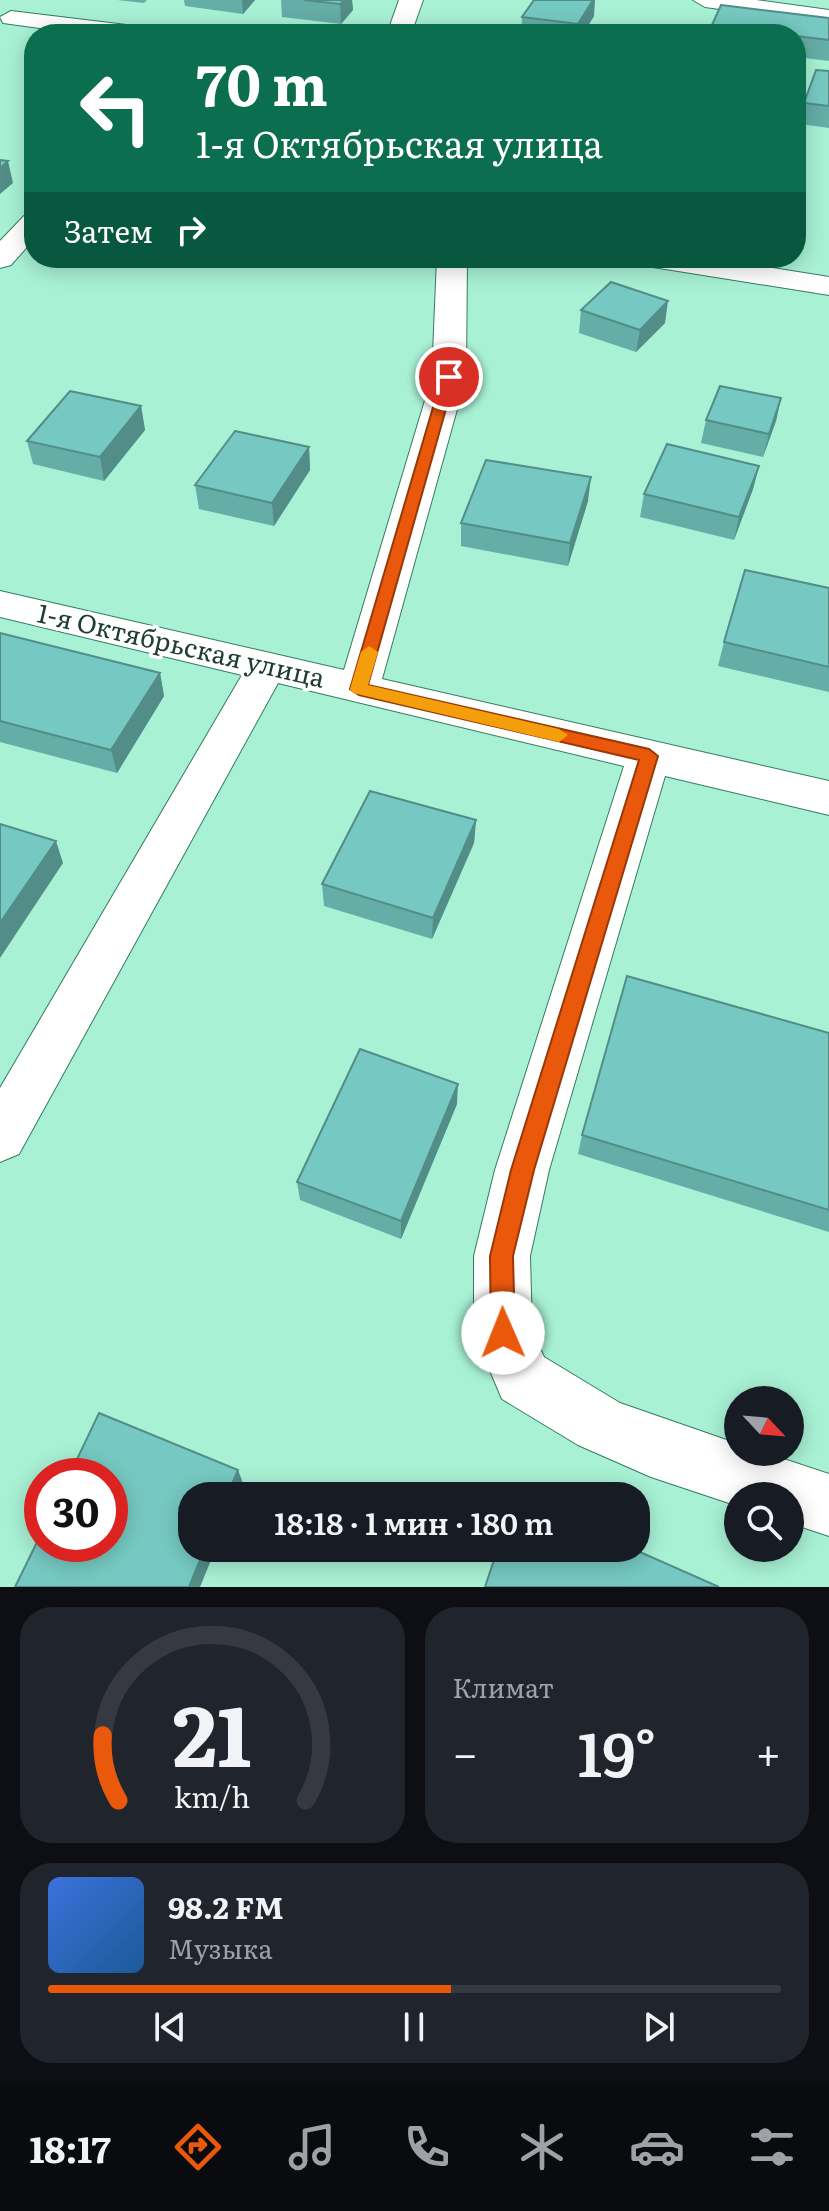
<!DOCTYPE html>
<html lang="ru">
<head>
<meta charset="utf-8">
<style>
  body { margin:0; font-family:Literata,serif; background:#20242c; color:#f1f3f6; height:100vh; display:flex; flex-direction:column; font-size:30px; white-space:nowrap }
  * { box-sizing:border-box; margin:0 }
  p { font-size:26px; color:#9ea1a6 }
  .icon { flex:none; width:44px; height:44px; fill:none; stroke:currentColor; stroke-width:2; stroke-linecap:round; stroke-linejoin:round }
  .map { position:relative; height:1587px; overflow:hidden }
  .drawer { display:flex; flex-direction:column; gap:20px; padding:20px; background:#0d0f14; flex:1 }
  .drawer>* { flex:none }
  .banner { position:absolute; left:24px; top:24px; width:782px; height:244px; border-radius:32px; box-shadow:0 4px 20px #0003; background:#0b6e4f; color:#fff; overflow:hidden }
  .needle { width:52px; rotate:116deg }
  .fabs { position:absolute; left:724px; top:1386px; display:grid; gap:16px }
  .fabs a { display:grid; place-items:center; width:80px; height:80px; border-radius:50%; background:#171b24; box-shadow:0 4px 20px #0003; font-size:40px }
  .speed { position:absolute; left:24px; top:1458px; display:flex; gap:16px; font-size:40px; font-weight:700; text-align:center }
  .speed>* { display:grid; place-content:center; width:104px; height:104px; border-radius:50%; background:#171b24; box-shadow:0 4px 20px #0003; line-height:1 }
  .speed .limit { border:12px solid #d22; background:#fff; color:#111 }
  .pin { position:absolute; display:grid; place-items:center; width:68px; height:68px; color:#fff; margin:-34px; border:4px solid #fff; border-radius:50%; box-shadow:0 2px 8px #0007 }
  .me { position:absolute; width:88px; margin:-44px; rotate:359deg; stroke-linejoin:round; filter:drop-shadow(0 0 6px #0008) }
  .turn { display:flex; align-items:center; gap:28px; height:168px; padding:0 40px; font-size:36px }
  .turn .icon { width:104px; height:104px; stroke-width:2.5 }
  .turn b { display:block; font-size:56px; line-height:68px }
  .then { display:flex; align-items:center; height:76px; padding:0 40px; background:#0003; gap:16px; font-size:30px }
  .big { font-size:60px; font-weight:600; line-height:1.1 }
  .drawer .card { flex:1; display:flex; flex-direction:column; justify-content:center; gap:12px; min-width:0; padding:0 28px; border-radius:32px; background:#20242c }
  .drawer .dial { align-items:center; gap:0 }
  .dial svg { height:208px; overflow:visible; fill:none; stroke:#363941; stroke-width:7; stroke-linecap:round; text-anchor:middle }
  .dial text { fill:#f1f3f6; stroke:none }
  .song { display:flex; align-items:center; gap:24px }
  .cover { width:96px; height:96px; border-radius:12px; background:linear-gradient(135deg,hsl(220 70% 55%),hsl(210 70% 35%)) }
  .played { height:8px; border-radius:4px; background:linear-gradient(90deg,#ea580c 55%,#363941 55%) }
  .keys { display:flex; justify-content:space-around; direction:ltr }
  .heat { display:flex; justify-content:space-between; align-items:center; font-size:44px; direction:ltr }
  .drawer .tiles { flex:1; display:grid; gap:20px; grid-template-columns:1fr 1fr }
  .card:last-child { grid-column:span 2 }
  .trip { position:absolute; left:178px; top:1482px; width:472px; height:80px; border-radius:32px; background:#171b24; box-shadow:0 4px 20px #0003; font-weight:600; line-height:80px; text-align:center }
  .tab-bar { display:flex; height:128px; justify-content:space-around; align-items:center; background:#090b0e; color:#9ea1a6 }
  .tab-bar .icon { width:56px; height:56px }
  .tab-bar .current { color:#ea580c }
  .tab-bar b { font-size:36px; color:#f1f3f6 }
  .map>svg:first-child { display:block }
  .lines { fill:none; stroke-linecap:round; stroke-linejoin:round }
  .minor-casing { stroke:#337b64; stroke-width:2 }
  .minor { fill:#fff; fill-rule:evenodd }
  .wall { fill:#65ada7 }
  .shaded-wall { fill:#538d88 }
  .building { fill:#76c9c2; stroke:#538d88; stroke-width:2 }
  .route { fill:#ea580c; stroke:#983908; stroke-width:2 }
  .slow { fill:#f59e0b }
  .labels { text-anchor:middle; stroke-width:7; stroke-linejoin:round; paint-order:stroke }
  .street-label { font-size:26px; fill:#1f3d33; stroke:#fff }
</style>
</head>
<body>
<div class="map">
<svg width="829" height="1587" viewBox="0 0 829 1587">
  <rect width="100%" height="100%" fill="#a8f1d5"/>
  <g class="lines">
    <defs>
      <g id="minor">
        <path d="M 399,0 L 423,0 L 411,34 L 387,34 Z"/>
        <path d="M 693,0 L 756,0 L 829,10 L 829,24 L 705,7 Z"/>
        <path d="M 11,11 L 143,27 L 155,34 L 84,34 L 3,23 L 0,17 Z"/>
        <path d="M 34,213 L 34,239 L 11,265 L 0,268 L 0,241 L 24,216 Z"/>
        <path d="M 437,258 L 467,258 L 466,377 L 382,679 L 829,781 L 829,815 L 665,776 L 549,1170 L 530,1256 L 532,1331 L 544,1357 L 620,1403 L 738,1444 L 738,1452 L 763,1452 L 829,1474 L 829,1536 L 790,1523 L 790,1496 L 738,1496 L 738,1506 L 651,1477 L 578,1445 L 502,1399 L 474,1333 L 474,1256 L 495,1170 L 624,766 L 278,683 L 19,1154 L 0,1162 L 0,1088 L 242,675 L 0,617 L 0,591 L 344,670 L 432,377 Z"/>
        <path d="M 638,258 L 710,258 L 829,277 L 829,295 L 653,267 L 642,264 Z"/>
      </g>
    </defs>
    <!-- minor casing -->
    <use href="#minor" class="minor-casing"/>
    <!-- minor -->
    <use href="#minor" class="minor"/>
  </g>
  <!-- wall -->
  <g class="wall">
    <path d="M 117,0 L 147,0 L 144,3 Z"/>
    <path d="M 184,0 L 255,0 L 243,14 L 185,6 Z"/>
    <path d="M 281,0 L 352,0 L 353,10 L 341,24 L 282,17 Z"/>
    <path d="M 594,16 L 583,34 L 521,34 L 522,17 Z"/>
    <path d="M 829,18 L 829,61 L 796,57 L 796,34 L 710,34 L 712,25 Z"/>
    <path d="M 829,71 L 829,128 L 800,124 L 804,103 Z"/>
    <path d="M 581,310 L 665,323 L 636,352 L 579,333 Z"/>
    <path d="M 781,398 L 776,421 L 763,457 L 701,443 L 706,420 Z"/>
    <path d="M 141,406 L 145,430 L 104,481 L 33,464 L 27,441 Z"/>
    <path d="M 309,447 L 310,470 L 274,526 L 199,509 L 195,485 Z"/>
    <path d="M 759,466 L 753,489 L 734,540 L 640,517 L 644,494 Z"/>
    <path d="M 588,501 L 568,566 L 461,546 L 461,523 Z"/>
    <path d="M 829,588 L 829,692 L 718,666 L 724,642 Z"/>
    <path d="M 0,633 L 160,673 L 164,696 L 117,773 L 0,742 Z"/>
    <path d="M 476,820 L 474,843 L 432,939 L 324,906 L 322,884 Z"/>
    <path d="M 829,1033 L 829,1232 L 578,1154 L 582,1135 Z"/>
    <path d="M 457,1104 L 401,1239 L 300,1200 L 297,1182 Z"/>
  </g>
  <!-- shaded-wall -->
  <g class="shaded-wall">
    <path d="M 242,0 L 255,0 L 243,14 Z"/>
    <path d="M 344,0 L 352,0 L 353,10 L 341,24 L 340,4 Z"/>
    <path d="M 593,0 L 595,0 L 594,16 L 583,34 L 577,34 L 578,24 Z"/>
    <path d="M 8,161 L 13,183 L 0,194 L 0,168 Z"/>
    <path d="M 668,301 L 665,323 L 636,352 L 640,330 Z"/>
    <path d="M 781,398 L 776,421 L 763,457 L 769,434 Z"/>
    <path d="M 141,406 L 145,430 L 104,481 L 100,457 Z"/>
    <path d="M 309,447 L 310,470 L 274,526 L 272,503 Z"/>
    <path d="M 759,466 L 753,489 L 734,540 L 739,517 Z"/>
    <path d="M 591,477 L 588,501 L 568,566 L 570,543 Z"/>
    <path d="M 160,673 L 164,696 L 117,773 L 111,750 Z"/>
    <path d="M 476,820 L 474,843 L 432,939 L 433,918 Z"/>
    <path d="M 56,841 L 63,863 L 0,958 L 0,923 Z"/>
    <path d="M 458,1084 L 457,1104 L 401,1239 L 401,1221 Z"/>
    <path d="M 238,1470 L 243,1483 L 238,1496 L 227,1496 Z"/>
    <path d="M 205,1548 L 216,1548 L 200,1587 L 189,1587 Z"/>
  </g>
  <!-- building -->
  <g class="building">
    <path d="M 304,0 L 344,0 L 340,4 Z"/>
    <path d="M 534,0 L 593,0 L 578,24 L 522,17 Z"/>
    <path d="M 721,5 L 829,18 L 829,40 L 796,36 L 796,34 L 780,34 L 712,25 Z"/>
    <path d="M 816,70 L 829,71 L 829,106 L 804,103 Z"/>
    <path d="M 0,160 L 8,161 L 0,168 Z"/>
    <path d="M 611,282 L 668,301 L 640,330 L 581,310 Z"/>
    <path d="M 720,386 L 781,398 L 769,434 L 706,420 Z"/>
    <path d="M 70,391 L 141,406 L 100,457 L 27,441 Z"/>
    <path d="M 235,431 L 309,447 L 272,503 L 195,485 Z"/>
    <path d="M 667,444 L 759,466 L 739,517 L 644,494 Z"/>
    <path d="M 486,460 L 591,477 L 570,543 L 461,523 Z"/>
    <path d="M 745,570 L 829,588 L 829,667 L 724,642 Z"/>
    <path d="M 0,633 L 160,673 L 111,750 L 0,721 Z"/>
    <path d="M 370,791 L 476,820 L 433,918 L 322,884 Z"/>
    <path d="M 0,824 L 56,841 L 0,923 Z"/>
    <path d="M 627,976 L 829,1033 L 829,1210 L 582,1135 Z"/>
    <path d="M 360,1049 L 458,1084 L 401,1221 L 297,1182 Z"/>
    <path d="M 99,1413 L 238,1470 L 227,1496 L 192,1496 L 192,1548 L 205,1548 L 189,1587 L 15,1587 L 42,1532 L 42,1544 L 110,1544 L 110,1476 L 69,1476 Z"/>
    <path d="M 498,1548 L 631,1548 L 719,1587 L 485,1587 Z"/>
  </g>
  <!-- route -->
  <path class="route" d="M 449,373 L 455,377 L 368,685 L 649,749 L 658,756 L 534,1170 L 513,1256 L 515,1333 L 511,1341 L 503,1345 L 494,1341 L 491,1333 L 490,1256 L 511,1170 L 639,760 L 359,695 L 350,689 L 442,377 Z"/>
  <!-- slow -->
  <path class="slow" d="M 369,646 L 378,652 L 368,685 L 559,729 L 568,735 L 559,742 L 353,693 L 350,689 L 361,652 Z"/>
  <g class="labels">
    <!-- street labels -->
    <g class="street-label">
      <text transform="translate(181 646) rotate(13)" y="9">1-я Октябрьская улица</text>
    </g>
  </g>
</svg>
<div class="fabs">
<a><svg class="needle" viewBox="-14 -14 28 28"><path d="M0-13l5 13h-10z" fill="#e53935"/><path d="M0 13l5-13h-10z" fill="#9ea1a6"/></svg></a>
<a><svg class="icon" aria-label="search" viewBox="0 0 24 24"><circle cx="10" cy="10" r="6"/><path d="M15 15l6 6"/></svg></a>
</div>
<div class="speed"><div class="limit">30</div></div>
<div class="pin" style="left:449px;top:377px;background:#d93025"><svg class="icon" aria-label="arrive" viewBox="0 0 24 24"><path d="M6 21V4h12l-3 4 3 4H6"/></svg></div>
<svg class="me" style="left:503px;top:1333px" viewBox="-20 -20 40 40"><circle r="19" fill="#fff"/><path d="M0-13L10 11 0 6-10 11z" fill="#ea580c"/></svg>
<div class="trip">18:18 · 1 мин · 180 m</div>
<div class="banner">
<div class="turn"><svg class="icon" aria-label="left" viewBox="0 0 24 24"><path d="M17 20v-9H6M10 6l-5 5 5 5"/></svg><div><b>70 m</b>1-я Октябрьская улица</div></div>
<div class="then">Затем<svg class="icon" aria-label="right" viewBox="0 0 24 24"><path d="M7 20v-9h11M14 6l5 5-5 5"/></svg></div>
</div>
</div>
<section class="drawer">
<div class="tiles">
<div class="card dial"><svg viewBox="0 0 100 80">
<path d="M14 69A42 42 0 1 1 86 69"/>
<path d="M14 69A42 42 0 0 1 8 44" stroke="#ea580c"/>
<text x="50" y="56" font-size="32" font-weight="700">21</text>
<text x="50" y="72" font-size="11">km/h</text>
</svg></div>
<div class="card"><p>Климат</p>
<div class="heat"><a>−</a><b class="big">19°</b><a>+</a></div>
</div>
<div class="card">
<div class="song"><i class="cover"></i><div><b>98.2 FM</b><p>Музыка</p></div></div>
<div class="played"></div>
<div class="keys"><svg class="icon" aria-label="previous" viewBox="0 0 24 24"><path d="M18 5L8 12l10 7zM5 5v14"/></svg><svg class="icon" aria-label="pause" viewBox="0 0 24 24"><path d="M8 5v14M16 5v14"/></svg><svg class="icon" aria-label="next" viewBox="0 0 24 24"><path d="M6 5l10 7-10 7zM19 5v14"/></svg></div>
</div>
</div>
</section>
<nav class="tab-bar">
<b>18:17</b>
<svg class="icon current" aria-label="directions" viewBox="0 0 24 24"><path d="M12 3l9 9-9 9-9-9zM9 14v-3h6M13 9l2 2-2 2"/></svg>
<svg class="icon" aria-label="music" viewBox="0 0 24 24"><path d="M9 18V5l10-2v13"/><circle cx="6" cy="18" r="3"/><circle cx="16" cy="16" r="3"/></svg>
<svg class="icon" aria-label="phone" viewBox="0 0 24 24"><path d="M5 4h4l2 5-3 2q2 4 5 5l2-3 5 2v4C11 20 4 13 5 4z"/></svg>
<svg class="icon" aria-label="climate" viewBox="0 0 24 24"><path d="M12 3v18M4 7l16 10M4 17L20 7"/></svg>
<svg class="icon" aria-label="car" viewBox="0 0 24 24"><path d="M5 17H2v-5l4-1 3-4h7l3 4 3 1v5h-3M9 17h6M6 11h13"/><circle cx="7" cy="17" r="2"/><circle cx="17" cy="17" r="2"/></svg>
<svg class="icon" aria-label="filters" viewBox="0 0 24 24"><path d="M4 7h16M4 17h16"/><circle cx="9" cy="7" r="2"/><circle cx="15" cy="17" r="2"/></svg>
</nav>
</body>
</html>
